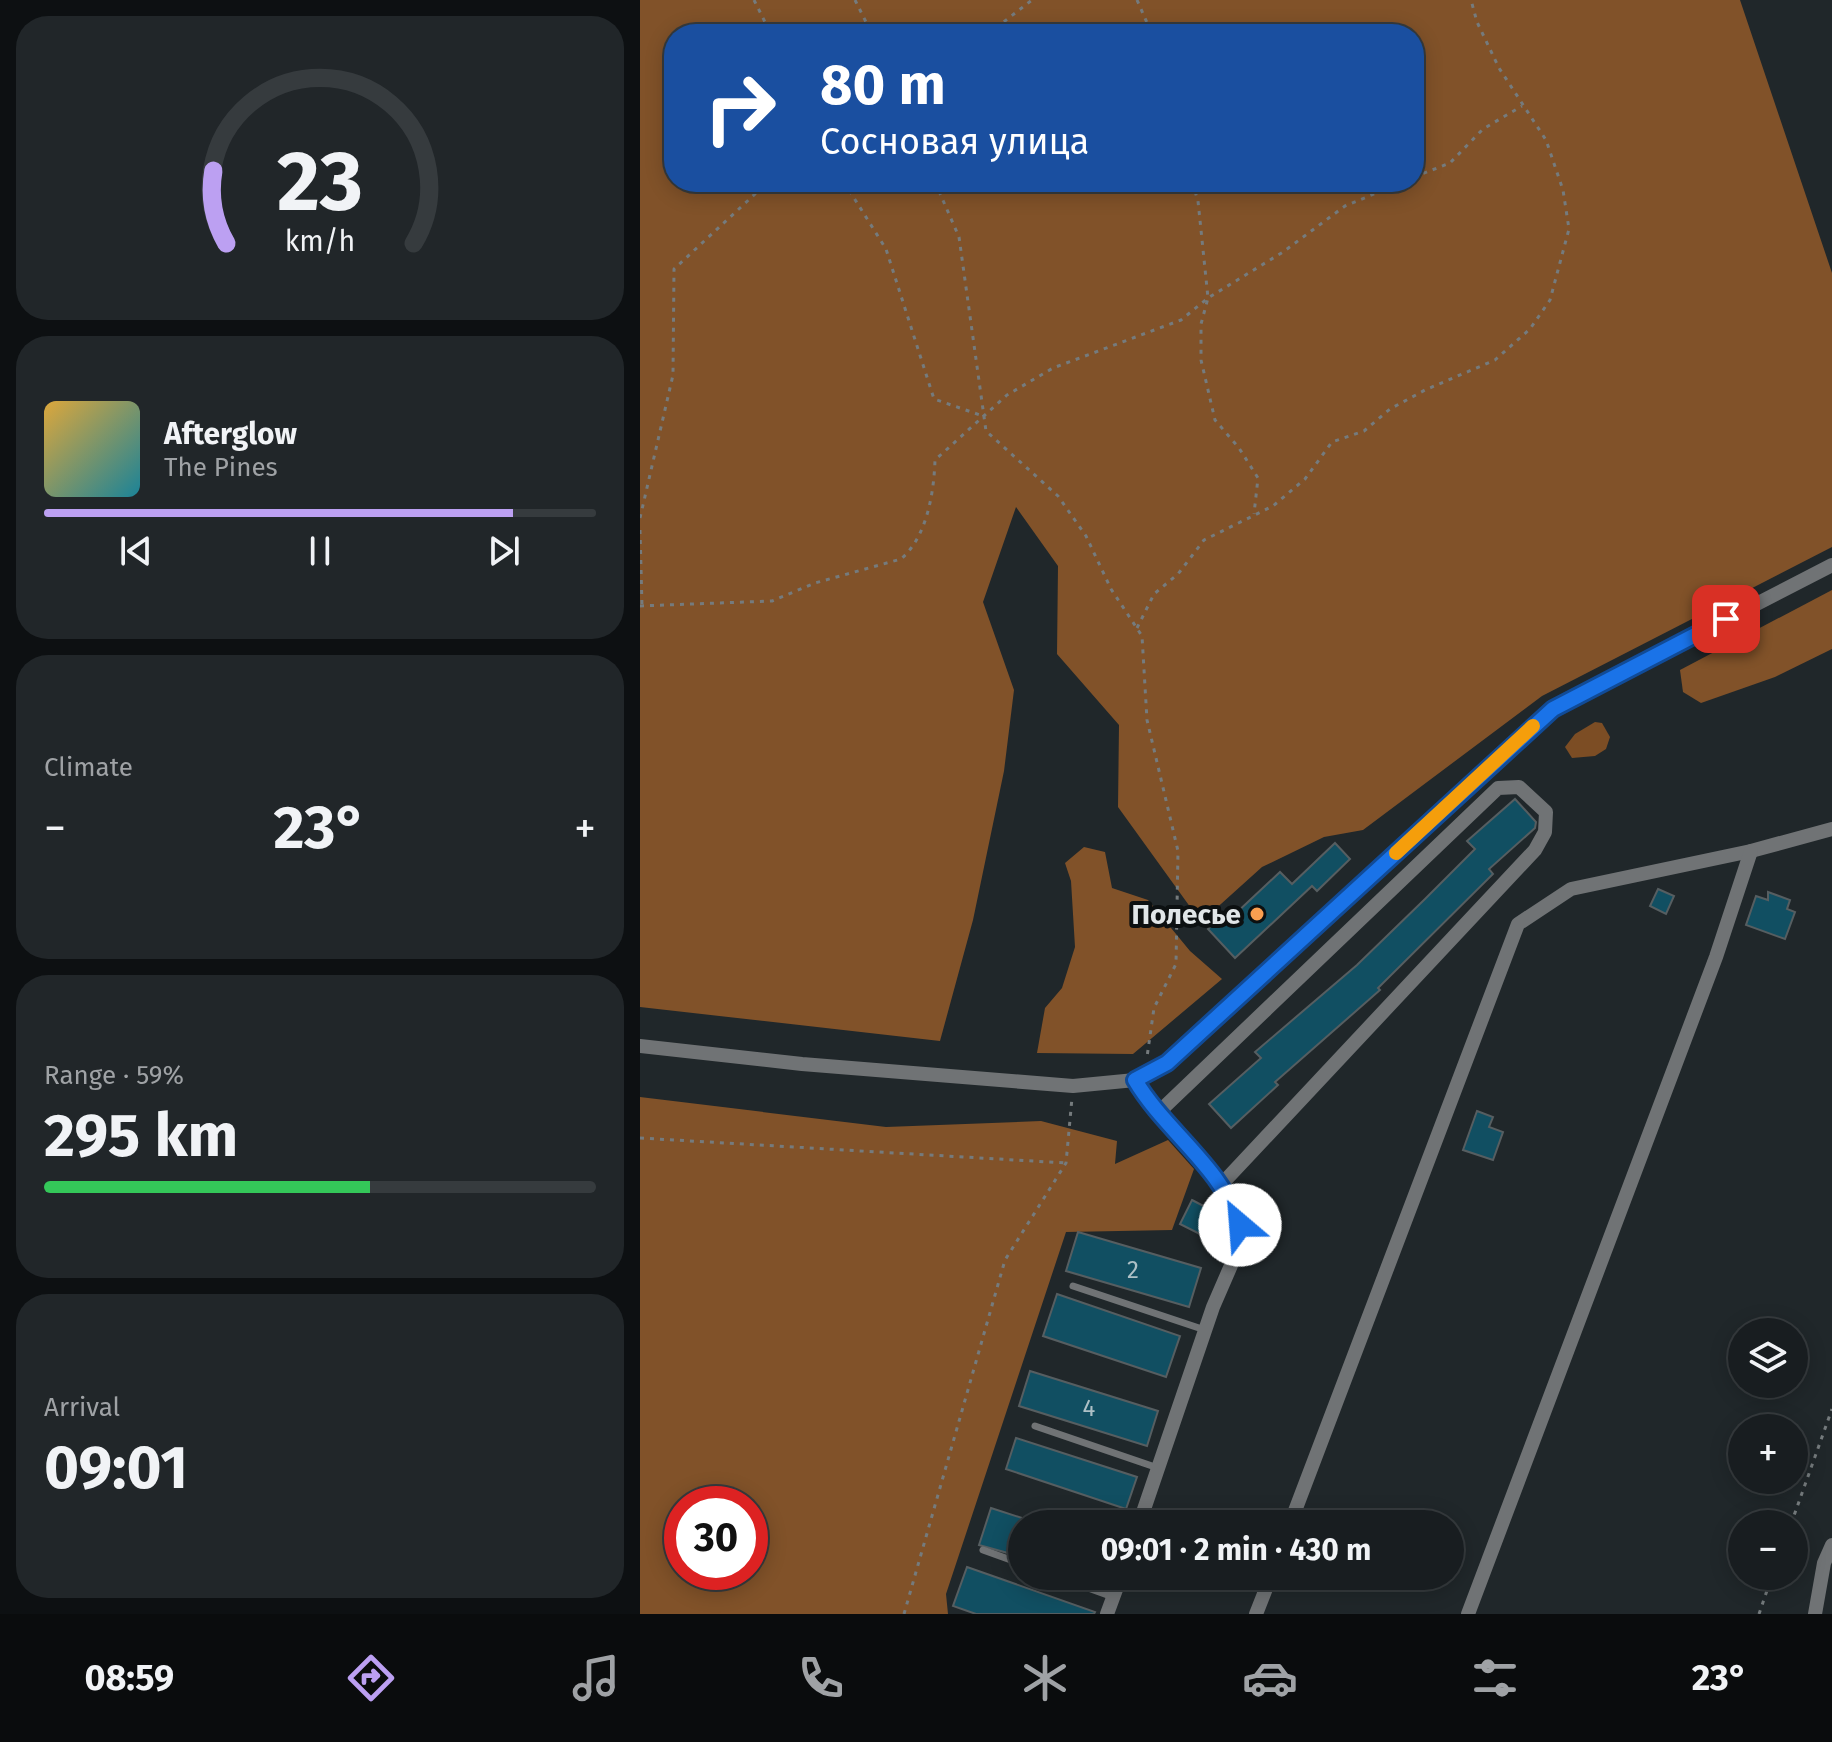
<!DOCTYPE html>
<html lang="en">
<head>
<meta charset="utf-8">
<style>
  body { margin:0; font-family:"Fira Sans",sans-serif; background:#212629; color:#f1f3f6; height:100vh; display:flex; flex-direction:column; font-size:30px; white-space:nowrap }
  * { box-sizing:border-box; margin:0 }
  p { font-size:26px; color:#9fa2a5 }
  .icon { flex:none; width:44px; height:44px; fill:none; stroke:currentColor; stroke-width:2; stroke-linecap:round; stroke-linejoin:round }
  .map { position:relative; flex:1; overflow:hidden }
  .side { display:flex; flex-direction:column; gap:16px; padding:16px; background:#0d1012; width:640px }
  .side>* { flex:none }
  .banner { position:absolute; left:24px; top:24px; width:760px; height:168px; border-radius:32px; box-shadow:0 4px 20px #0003,0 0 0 2px #363b3e; background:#1a4fa0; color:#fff; overflow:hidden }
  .tools { position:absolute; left:1088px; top:1318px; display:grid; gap:16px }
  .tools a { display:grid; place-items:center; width:80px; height:80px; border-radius:50%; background:#181d20; box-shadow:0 4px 20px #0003,0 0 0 2px #363b3e; font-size:40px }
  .speed { position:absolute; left:24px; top:1486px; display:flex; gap:16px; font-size:40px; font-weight:700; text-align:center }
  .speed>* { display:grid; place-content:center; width:104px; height:104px; border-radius:50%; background:#181d20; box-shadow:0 4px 20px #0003,0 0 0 2px #363b3e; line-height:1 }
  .speed .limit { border:12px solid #d22; background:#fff; color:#111 }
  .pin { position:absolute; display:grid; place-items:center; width:68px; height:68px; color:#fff; margin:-34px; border-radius:16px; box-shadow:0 4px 12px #0006 }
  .me { position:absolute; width:88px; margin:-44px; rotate:333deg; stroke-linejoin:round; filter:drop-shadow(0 0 6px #0008) }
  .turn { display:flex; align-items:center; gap:28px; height:168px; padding:0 24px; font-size:36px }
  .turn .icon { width:104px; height:104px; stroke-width:2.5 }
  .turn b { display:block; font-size:56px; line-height:68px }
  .big { font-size:60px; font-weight:700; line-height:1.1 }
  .side .tile { flex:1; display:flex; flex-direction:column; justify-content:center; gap:12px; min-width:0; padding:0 28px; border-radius:32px; background:#212629 }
  .side .dial { align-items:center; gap:0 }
  .dial svg { height:208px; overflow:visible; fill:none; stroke:#363b3e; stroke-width:7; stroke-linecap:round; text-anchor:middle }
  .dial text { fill:#f1f3f6; stroke:none }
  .song { display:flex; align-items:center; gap:24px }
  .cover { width:96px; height:96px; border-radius:12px; background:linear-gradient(135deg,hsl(40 70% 55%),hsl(190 70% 35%)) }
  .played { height:8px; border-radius:4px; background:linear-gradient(90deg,#bca0f2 85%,#363b3e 85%) }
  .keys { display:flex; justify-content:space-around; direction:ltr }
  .heat { display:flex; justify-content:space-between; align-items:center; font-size:44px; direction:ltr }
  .charge { height:12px; border-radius:6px; background:linear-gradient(90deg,#34c759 59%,#363b3e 0) }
  .trip { position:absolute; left:368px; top:1510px; width:456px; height:80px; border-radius:40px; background:#181d20; box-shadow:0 4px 20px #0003,0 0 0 2px #363b3e; font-weight:700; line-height:80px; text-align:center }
  .dock { display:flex; height:128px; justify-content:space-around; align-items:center; background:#0a0c0d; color:#9fa2a5 }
  .dock .icon { width:56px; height:56px }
  .dock .active { color:#bca0f2 }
  .dock b { font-size:36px; color:#f1f3f6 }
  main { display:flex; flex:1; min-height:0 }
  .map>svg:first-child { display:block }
  .forest { fill:#815229; fill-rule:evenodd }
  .water { fill:#7c4d24 }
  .building { fill:#114f62; stroke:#565e61; stroke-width:2 }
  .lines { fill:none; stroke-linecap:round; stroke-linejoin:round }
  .path { stroke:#757b7d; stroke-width:3; stroke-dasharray:4 6; stroke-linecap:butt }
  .service { stroke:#707375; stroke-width:7 }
  .minor { stroke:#707375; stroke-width:14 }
  .route-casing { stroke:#114b97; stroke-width:20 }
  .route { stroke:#1a73e8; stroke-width:14 }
  .slow { stroke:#f59e0b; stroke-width:14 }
  .poi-dot { fill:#fa9f50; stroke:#0c1011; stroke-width:3 }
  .labels { text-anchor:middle; stroke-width:8; stroke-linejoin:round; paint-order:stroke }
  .number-label { font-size:24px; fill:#adc0c6 }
  .poi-label { font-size:28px; font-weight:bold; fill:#e1e6e8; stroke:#0c1011; text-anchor:end }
</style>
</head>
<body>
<main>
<section class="side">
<div class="tile dial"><svg viewBox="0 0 100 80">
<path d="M14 69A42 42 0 1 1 86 69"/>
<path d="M14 69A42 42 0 0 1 9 41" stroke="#bca0f2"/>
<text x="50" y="56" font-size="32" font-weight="700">23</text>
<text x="50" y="72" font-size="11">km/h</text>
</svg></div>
<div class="tile">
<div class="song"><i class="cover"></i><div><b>Afterglow</b><p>The Pines</p></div></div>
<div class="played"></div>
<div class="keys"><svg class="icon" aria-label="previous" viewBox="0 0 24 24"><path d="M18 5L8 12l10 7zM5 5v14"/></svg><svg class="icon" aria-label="pause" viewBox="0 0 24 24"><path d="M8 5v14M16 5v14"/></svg><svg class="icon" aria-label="next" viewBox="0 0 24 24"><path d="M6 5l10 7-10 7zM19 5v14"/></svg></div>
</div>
<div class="tile"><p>Climate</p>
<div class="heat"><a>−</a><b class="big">23°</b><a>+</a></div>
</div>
<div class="tile"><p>Range · 59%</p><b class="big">295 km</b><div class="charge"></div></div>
<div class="tile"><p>Arrival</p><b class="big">09:01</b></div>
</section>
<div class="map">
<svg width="1192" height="1614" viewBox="0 0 1192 1614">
  <rect width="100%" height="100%" fill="#20272a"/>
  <!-- forest -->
  <g class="forest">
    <path d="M 0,0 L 1100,0 L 1192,273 L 1192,547 L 902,696 L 723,830 L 684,837 L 622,867 L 561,922 L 478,807 L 479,725 L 417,654 L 418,566 L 376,507 L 343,602 L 374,690 L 364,771 L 333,920 L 300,1041 L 0,1007 ZM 34,34 L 774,34 L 774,182 L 34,182 Z"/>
    <path d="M 1192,590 L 1192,649 L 1135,677 L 1061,703 L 1043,692 L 1040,670 Z"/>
    <path d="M 444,847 L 465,852 L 472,888 L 508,900 L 550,951 L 582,979 L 493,1054 L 397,1053 L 405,1008 L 422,988 L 435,947 L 431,881 L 425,863 Z"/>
    <path d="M 0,1097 L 246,1127 L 401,1121 L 477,1141 L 475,1164 L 528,1140 L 554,1169 L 532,1230 L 426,1232 L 306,1594 L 308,1614 L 0,1614 ZM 42,1504 L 110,1504 L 110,1572 L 42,1572 Z"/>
  </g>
  <!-- water -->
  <path class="water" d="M 955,722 L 962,723 L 970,737 L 966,749 L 955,756 L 932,758 L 925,747 L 935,734 Z"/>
  <!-- building -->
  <g class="building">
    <path d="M 875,799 L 896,822 L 895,828 L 849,869 L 853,874 L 738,988 L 740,990 L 635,1082 L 638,1085 L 591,1128 L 569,1104 L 621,1058 L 615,1052 L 717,965 L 785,899 L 835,849 L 827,841 Z"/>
    <path d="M 695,843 L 710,859 L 677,891 L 672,886 L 595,958 L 568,929 L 589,909 L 594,915 L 640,872 L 652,884 Z"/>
    <path d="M 1018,889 L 1034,896 L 1026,914 L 1010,906 Z"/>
    <path d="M 1128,892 L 1150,900 L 1147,909 L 1155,912 L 1145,939 L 1106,925 L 1116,896 L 1128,900 Z"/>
    <path d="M 837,1111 L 853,1117 L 849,1127 L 863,1132 L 853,1160 L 823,1150 Z"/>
    <path d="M 552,1200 L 575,1212 L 573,1216 L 587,1223 L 575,1247 L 562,1241 L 564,1236 L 540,1224 Z"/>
    <path d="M 438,1232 L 561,1268 L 549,1307 L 426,1271 Z"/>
    <path d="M 417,1294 L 540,1336 L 526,1377 L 403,1336 Z"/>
    <path d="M 390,1371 L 518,1411 L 507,1446 L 379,1406 Z"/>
    <path d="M 376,1438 L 497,1477 L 486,1509 L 366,1469 Z"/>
    <path d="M 351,1508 L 382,1518 L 382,1557 L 339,1545 Z"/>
    <path d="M 327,1567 L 455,1612 L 454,1614 L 336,1614 L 313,1606 Z"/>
  </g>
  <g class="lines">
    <!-- path -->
    <g class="path">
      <path d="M 114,0 L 131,34"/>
      <path d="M 215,0 L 232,34"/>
      <path d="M 497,0 L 512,34"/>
      <path d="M 348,34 L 392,0"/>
      <path d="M 774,177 L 810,163 L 843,129 L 882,106"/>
      <path d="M 204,182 L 246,249 L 294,399 L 343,416"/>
      <path d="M 295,182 L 319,237 L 346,431 L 418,496 L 446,536 L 471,589 L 502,636 L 507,720 L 538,851 L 536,964 L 514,1008 L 507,1057"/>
      <path d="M 552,182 L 558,201 L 568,298 L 561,324 L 561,360 L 575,420 L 599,448 L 618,478 L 614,514"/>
      <path d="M 0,518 L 33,375 L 34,269 L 128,182"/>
      <path d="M 0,530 L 2,606"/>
      <path d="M 0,606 L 132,601 L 175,583 L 261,559 C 287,537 294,492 295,460 L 367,395 L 413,368 L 541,320 L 568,298 L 643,252 L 705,206 L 763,182"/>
      <path d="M 497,628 L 514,594 L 538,574 L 564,540 L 633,506 L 665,479 L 692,442 L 724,431 L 750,409 L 785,390 L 855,360 L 890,329 L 910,300 L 929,229 L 923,190 L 906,140 L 859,68 L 837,22 L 831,0"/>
      <path d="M 0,1138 L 426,1163"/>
      <path d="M 1151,1524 L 1192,1409"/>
      <path d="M 264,1614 L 365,1260 L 426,1163 L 432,1098"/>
      <path d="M 1119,1614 L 1132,1576"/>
    </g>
    <!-- service -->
    <g class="service">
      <path d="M 433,1286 L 565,1330"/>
      <path d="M 395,1426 L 518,1468"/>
      <path d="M 343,1550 L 382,1564"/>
      <path d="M 415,1576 L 473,1597"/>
    </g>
    <!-- minor -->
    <g class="minor">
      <path d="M 0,1046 L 162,1064 L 433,1086 L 495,1080 L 527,1063 L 913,709 L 1192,565"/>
      <path d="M 495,1080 L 584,1192 L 597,1215 L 600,1235 L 599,1247 L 573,1307 L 499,1524"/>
      <path d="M 519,1112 L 858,788 L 879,787 L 906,812 L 905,832 L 895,850 L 580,1186"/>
      <path d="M 650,1524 L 878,924 L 931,889 L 1111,851 L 1192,829"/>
      <path d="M 467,1614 L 481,1576"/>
      <path d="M 616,1614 L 631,1576"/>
      <path d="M 828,1614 L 1076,957 L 1111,851"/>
      <path d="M 1175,1614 L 1184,1563 L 1192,1545"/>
    </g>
  </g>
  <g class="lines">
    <defs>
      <path id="route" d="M 600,1225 C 582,1167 525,1131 495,1080 L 527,1063 L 913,709 L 1086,619"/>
    </defs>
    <!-- route casing -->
    <use href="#route" class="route-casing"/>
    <!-- route -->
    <use href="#route" class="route"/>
    <!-- slow -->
    <path class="slow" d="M 756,853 L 893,726"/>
  </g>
  <!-- markers -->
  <circle class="poi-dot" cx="617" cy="914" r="8"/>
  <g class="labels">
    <!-- number labels -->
    <g class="number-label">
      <text x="493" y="1278">2</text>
      <text x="449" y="1416">4</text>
    </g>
    <!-- poi labels -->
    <g class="poi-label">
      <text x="601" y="924">Полесье</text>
    </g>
  </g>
</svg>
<div class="tools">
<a><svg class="icon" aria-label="layers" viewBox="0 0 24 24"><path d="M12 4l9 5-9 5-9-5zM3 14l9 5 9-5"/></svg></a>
<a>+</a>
<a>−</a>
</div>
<div class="speed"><div class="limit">30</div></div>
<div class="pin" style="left:1086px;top:619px;background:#d93025"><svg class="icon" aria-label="arrive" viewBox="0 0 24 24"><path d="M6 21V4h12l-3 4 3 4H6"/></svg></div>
<svg class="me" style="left:600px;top:1225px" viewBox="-20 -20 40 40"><circle r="19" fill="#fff"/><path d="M0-13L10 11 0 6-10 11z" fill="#1a73e8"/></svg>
<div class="trip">09:01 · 2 min · 430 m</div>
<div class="banner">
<div class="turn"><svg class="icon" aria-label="right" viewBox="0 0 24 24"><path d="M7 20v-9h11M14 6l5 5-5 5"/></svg><div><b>80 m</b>Сосновая улица</div></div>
</div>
</div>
</main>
<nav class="dock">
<b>08:59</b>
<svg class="icon active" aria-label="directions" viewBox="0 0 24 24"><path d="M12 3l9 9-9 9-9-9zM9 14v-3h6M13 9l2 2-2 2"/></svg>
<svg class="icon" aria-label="music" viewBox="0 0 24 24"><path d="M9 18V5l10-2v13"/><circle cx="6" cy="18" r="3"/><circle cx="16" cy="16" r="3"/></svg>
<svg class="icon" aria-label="phone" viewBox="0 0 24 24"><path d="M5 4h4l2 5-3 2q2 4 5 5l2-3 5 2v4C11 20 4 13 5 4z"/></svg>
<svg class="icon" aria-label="climate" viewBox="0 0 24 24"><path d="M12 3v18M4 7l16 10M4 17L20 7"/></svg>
<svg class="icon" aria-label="car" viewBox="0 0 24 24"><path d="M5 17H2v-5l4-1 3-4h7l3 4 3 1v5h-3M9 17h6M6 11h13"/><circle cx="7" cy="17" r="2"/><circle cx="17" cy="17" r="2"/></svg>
<svg class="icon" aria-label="filters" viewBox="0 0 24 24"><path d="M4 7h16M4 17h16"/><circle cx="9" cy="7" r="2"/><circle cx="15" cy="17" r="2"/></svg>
<b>23°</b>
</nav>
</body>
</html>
